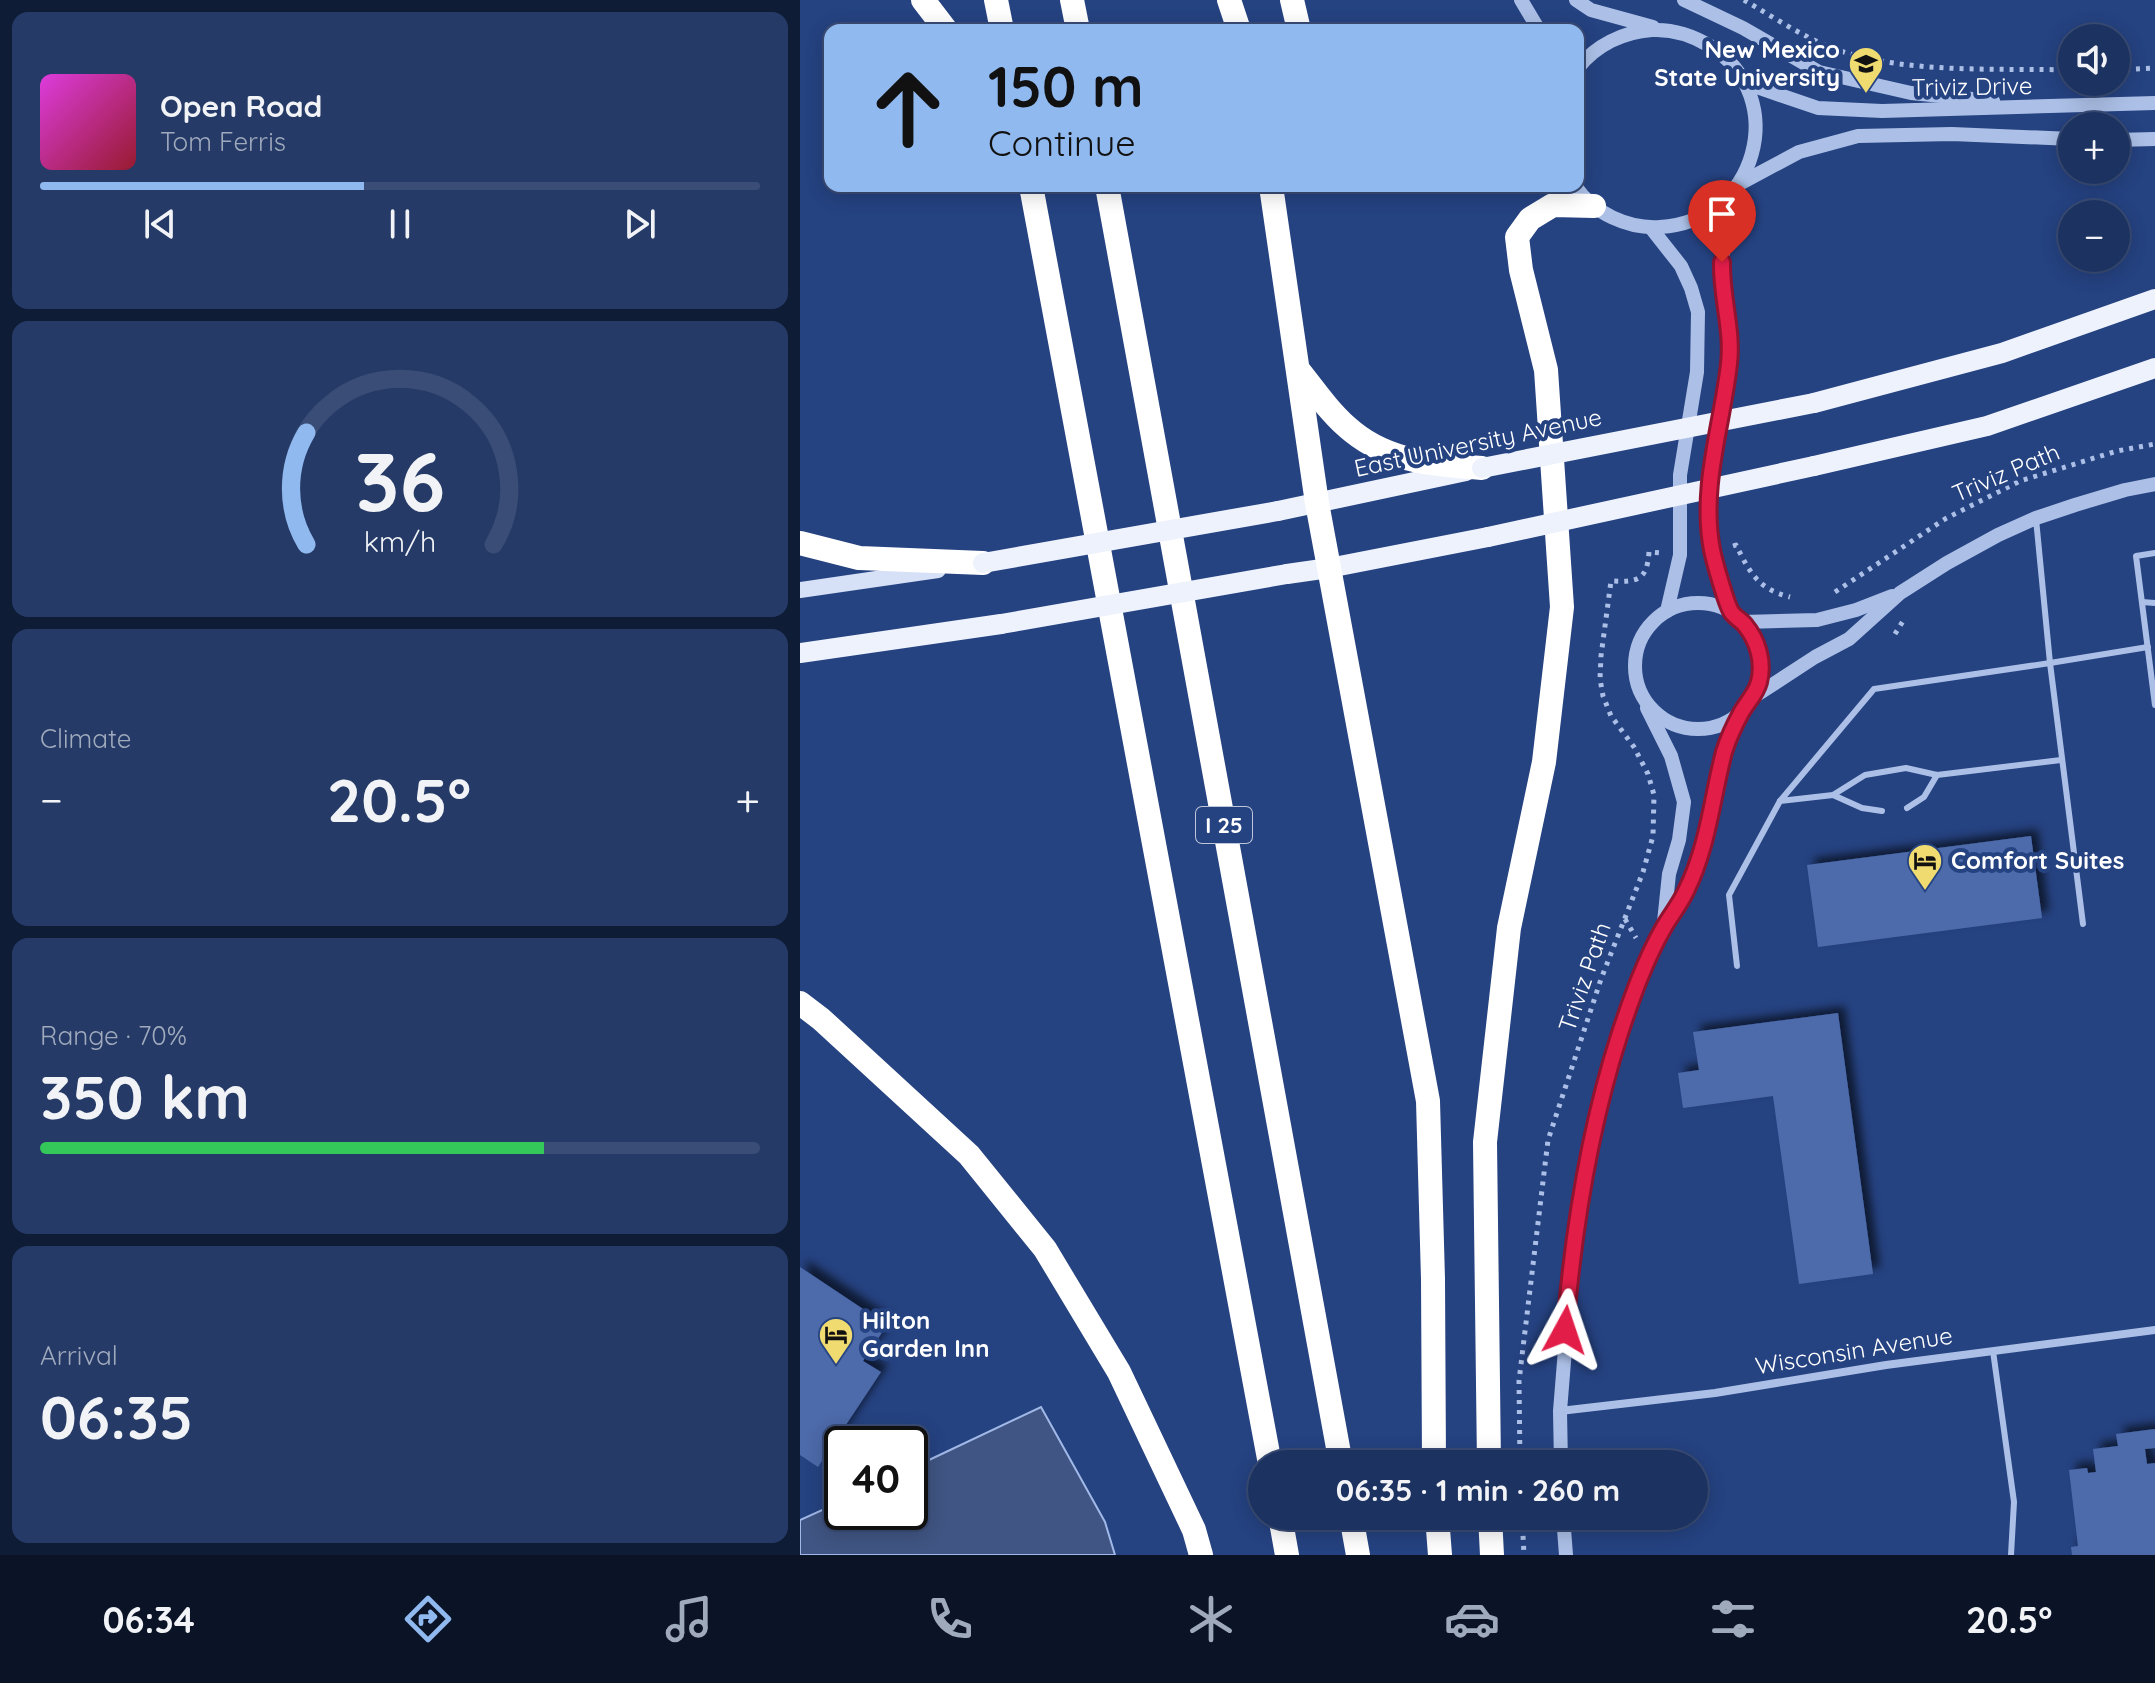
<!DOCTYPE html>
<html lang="en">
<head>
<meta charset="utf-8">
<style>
  body { margin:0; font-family:Quicksand,sans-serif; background:#253a67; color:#f1f3f6; height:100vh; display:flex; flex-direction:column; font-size:30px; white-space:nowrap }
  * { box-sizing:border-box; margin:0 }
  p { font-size:26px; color:#a0aabd }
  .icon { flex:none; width:44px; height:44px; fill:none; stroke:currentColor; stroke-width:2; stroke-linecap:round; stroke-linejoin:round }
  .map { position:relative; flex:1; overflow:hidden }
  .sheet { display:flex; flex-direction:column; gap:12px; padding:12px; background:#0f1c35; width:800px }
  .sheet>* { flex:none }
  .banner { position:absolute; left:24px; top:24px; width:760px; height:168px; border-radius:16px; box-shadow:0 4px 20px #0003,0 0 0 2px #3a4d76; background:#90b9f0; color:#111; overflow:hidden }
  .buttons { position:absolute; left:1258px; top:24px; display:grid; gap:16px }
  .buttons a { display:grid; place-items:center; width:72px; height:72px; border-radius:50%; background:#1c3261; box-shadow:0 4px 20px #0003,0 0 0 2px #3a4d76; font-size:40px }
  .speed { position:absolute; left:24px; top:1426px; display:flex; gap:16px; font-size:40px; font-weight:700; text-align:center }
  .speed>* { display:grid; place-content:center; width:104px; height:104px; border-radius:50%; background:#1c3261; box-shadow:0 4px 20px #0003,0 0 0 2px #3a4d76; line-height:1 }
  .speed .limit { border:4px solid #111; border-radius:12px; background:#fff; color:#111 }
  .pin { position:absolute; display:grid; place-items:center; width:68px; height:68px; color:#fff; margin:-82px -34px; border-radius:50% 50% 50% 0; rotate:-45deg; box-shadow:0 0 8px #0007 }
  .pin .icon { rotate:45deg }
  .me { position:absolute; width:88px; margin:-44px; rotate:5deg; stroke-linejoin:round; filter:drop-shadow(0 0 6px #0008) }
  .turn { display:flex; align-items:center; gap:28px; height:168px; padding:0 32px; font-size:36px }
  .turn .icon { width:104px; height:104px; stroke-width:2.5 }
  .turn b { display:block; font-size:56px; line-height:68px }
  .big { font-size:60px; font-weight:700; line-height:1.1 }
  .sheet .tile { flex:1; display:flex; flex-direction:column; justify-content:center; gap:12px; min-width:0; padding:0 28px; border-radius:16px; background:#253a67 }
  .sheet .dial { align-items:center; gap:0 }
  .dial svg { height:208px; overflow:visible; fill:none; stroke:#3a4d76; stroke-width:7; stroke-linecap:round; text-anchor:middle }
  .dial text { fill:#f1f3f6; stroke:none }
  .song { display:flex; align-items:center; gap:24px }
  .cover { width:96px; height:96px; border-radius:12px; background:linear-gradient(135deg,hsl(300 70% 55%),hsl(350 70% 35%)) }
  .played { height:8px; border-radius:4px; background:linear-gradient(90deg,#90b9f0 45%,#3a4d76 45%) }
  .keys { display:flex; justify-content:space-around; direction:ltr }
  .heat { display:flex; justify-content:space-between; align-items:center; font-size:44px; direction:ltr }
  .charge { height:12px; border-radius:6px; background:linear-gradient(90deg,#34c759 70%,#3a4d76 0) }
  .trip { position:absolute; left:448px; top:1450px; width:460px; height:80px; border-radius:40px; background:#1c3261; box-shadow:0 4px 20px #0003,0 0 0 2px #3a4d76; font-weight:700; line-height:80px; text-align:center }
  .dock { display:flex; height:128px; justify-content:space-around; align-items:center; background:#0b1427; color:#a0aabd }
  .dock .icon { width:56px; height:56px }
  .dock .current { color:#90b9f0 }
  .dock b { font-size:36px; color:#f1f3f6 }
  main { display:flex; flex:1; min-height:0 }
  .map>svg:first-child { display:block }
  .water { fill:#405583; stroke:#a1b9e7; stroke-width:2 }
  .building { fill:#4d6baa; filter:url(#shadow) }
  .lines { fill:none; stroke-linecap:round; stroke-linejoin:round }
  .path { stroke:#acc0e7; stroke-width:5; stroke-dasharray:4 6; stroke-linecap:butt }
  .service { stroke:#acc0e7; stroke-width:6 }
  .minor { stroke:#acc0e7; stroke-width:8 }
  .tertiary { stroke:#acc0e7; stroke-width:14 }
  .secondary { stroke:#d6e0f6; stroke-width:16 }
  .primary { stroke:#eef2fd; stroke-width:20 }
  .motorway { stroke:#fff; stroke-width:24 }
  .primary-bridge { stroke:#eef2fd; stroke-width:20 }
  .route-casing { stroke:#92132f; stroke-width:20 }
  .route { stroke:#e11d48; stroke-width:14 }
  .labels { text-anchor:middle; stroke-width:8; stroke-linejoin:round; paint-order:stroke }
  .shield { fill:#254281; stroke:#bec6d9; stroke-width:2 }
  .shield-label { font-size:22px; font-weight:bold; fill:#fff }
  .poi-label { font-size:24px; font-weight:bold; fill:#fff; stroke:#254281; text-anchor:start }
  .street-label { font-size:24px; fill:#fff; stroke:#254281 }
</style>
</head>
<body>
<main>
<section class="sheet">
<div class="tile">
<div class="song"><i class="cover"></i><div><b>Open Road</b><p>Tom Ferris</p></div></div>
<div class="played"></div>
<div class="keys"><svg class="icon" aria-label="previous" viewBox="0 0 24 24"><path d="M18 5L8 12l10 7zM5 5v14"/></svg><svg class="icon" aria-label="pause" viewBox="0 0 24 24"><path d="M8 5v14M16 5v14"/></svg><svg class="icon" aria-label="next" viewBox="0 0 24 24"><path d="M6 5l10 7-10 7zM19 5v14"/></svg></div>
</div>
<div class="tile dial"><svg viewBox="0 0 100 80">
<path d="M14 69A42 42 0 1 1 86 69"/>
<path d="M14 69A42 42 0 0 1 14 26" stroke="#90b9f0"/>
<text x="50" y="56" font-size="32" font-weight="700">36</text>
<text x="50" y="72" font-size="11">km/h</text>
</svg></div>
<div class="tile"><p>Climate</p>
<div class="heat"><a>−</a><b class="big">20.5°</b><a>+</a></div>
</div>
<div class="tile"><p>Range · 70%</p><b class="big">350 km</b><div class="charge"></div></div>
<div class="tile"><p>Arrival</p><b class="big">06:35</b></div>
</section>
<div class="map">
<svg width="1355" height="1555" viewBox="0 0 1355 1555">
  <defs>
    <filter id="shadow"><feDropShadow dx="7" dy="-7" stdDeviation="4" flood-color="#0009"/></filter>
  </defs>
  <rect width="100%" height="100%" fill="#254281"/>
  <!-- water -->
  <path class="water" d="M 241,1407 L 305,1522 L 315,1555 L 0,1555 L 0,1520 L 42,1501 L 42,1512 L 110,1512 L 110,1469 Z"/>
  <!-- building -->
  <g class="building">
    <path d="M 1231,836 L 1242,918 L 1018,947 L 1007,865 Z"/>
    <path d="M 1038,1013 L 1073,1274 L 999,1284 L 973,1096 L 883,1108 L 878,1073 L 899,1070 L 893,1032 Z"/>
    <path d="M 0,1267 L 87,1325 L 63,1361 L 81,1372 L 18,1467 L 0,1455 Z"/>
    <path d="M 1355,1429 L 1355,1448 L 1345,1449 L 1347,1464 L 1355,1463 L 1355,1555 L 1272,1555 L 1271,1547 L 1278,1546 L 1269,1470 L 1287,1468 L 1288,1473 L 1296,1472 L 1293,1449 L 1318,1446 L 1316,1434 Z"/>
  </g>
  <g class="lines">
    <!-- path -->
    <g class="path">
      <path d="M 944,0 C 975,18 1007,40 1041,51 C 1110,74 1199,68 1272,70"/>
      <path d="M 1316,70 L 1355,68"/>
      <path d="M 933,546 L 936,545 C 950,573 958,589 990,597"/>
      <path d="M 1035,592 L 1145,519 L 1220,481 L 1317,451 L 1355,444"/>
      <path d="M 1095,634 L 1103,621"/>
      <path d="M 825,919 L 836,938"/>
      <path d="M 720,1464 L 719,1381 L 748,1140 L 801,979 L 843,872 L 853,836 L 854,795 L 848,774 L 834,747 L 811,716 L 803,696 L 800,679 L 801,656 L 811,581 C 837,582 847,581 849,552 L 861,553"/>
      <path d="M 722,1516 L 724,1555"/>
    </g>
    <!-- service -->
    <g class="service">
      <path d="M 1236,519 L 1250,663 L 1348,647"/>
      <path d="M 1355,553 L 1336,556 L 1355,705"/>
      <path d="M 1342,602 L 1355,603"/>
      <path d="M 1033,795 L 1062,808 L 1082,811"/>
      <path d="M 980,801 L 1074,689 L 1250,663 L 1283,924"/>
      <path d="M 1107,808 L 1124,797 L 1137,775"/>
      <path d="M 937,966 L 929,895 L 980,801 L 1033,795 L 1065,775 L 1106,768 L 1137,775 L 1261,760"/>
      <path d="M 1193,1351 L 1214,1502 L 1211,1555"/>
    </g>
    <!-- minor -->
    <path class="minor" d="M 760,1411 L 915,1393 L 1086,1365 L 1355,1330"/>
    <!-- tertiary -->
    <g class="tertiary">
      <path d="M 721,0 L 739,30"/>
      <path d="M 776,0 L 791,10 L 853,27"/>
      <path d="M 884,0 L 943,28 L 1019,72 L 1111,93 L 1193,101"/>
      <path d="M 945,83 L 1018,108 L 1082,111 L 1355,103"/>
      <path d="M 1316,140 L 1355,139"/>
      <path d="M 941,183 L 999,152 L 1058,136 L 1152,134 L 1272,139"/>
      <path d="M 775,186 C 793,213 828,229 860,227 C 956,222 992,98 910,46 C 892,35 872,29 852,30 C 823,32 796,45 778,68"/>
      <path d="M 927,199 L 923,243 L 922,281 L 927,316 L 929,361 L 912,466 L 908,519 L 913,552 L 931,613"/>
      <path d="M 851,228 L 881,266 L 891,288 L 898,312 L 897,372 L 880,475 L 880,555 L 867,611"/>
      <circle cx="898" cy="666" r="63"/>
      <path d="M 943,622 L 1017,620 L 1056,610 L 1092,596"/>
      <path d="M 952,698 L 1015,657 L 1049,639 L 1100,593 L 1147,563 L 1198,535 L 1236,518 L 1275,505 L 1325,490 L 1355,484"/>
      <path d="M 847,708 L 871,756 L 884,802 L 879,840 L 869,874 L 864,922"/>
      <path d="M 761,1464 L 760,1411 L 773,1251 L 792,1145 L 807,1079 L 819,1035 L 843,968 L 863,928 L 886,891 L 905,840 L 925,749 L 942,712"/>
      <path d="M 763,1516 L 766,1555"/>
    </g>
    <!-- secondary -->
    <path class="secondary" d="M 0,590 L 138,570"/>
    <!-- primary -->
    <g class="primary">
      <path d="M 1014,403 L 1202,353 L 1355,299"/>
      <path d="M 1014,466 L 1187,426 L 1355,368"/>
      <path d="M 478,511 L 666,471"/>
      <path d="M 487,574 L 529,568 L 688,537"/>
      <path d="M 0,653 L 201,624"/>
    </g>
    <!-- motorway -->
    <g class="motorway">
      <path d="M 123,0 L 146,30"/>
      <path d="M 196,0 L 202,30"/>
      <path d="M 272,0 L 278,30"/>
      <path d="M 429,0 L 439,30"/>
      <path d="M 492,0 L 499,30"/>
      <path d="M 231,186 L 470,1464"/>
      <path d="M 307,186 L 541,1464"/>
      <path d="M 471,186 L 517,503 L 628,1101 L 633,1279 L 634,1464"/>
      <path d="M 500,372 C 516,392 532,416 553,432 C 590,462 636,465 682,468"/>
      <path d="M 0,543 L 59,558 L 183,563"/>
      <path d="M 0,1003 L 21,1019 L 169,1155 L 245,1249 L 319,1372 L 394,1530 L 401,1555"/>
      <path d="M 689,1464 L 685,1142 L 709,928 L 744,762 L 762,607 L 746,370 L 721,270 L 717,237 L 730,219 L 753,205 L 794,206"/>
      <path d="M 480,1516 L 487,1555"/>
      <path d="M 551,1516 L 558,1555"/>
      <path d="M 637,1516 L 640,1555"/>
      <path d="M 690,1516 L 692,1555"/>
    </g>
    <!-- primary-bridge -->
    <g class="primary-bridge">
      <path d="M 682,468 L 1014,403"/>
      <path d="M 688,537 L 1014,466"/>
      <path d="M 183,563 L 478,511"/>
      <path d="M 201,624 L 487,574"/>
    </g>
  </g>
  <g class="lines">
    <defs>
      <path id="route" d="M 765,1330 C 773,1233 790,1126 820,1033 C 832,997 845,960 864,927 C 871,915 880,904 886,891 C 908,847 912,798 924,752 C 928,739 935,724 941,713 C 947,702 956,694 959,682 C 964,662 958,641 945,625 C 942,621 936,618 932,613 C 927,607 914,560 912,550 C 900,487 922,426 929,364 C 933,330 921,296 922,262"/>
    </defs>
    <!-- route casing -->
    <use href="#route" class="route-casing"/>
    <!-- route -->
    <use href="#route" class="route"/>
  </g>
  <!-- icons -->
  <defs>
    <symbol id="university-pin" viewBox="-11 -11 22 30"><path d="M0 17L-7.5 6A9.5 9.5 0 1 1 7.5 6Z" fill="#f0db71" stroke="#254281"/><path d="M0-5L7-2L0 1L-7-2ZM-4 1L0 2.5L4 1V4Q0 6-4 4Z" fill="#111"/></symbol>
    <symbol id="hotel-pin" viewBox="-11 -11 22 30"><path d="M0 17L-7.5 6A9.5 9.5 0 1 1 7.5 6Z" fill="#f0db71" stroke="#254281"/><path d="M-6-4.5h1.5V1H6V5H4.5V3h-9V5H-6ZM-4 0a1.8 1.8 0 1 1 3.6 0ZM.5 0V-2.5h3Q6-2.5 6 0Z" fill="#111"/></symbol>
  </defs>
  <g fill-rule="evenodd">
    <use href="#university-pin" x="1046" y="44" width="40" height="54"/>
    <use href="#hotel-pin" x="1105" y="841" width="40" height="54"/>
    <use href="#hotel-pin" x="16" y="1315" width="40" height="54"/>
  </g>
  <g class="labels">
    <!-- shield labels -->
    <rect class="shield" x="396" y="807" width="56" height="36" rx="6"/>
    <g class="shield-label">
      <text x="424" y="833">I 25</text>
    </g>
    <!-- poi labels -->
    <g class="poi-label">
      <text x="1040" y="58" text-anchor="end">New Mexico<tspan x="1040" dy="28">State University</tspan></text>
      <text x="1151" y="869">Comfort Suites</text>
      <text x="62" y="1329">Hilton<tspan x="62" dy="28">Garden Inn</tspan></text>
    </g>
    <!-- street labels -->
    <g class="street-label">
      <text transform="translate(1172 87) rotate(-1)" y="8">Triviz Drive</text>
      <text transform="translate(678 443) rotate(-12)" y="8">East University Avenue</text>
      <text transform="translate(1206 473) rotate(-23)" y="8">Triviz Path</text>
      <text transform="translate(785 977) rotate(-71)" y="8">Triviz Path</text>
      <text transform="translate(1054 1351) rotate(-9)" y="8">Wisconsin Avenue</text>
    </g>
  </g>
</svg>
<div class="buttons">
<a><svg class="icon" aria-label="sound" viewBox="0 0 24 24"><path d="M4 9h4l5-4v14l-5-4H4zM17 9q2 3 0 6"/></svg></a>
<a>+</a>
<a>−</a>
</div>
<div class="speed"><div class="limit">40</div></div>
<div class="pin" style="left:922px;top:262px;background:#d93025"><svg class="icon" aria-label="arrive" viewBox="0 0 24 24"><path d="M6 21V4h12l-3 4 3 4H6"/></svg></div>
<svg class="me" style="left:765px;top:1330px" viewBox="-20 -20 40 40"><path d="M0-17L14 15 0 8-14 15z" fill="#e11d48" stroke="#fff" stroke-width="4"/></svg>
<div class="trip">06:35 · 1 min · 260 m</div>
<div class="banner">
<div class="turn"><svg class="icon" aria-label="ahead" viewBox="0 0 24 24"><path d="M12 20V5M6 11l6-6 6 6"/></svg><div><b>150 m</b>Continue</div></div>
</div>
</div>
</main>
<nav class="dock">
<b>06:34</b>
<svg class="icon current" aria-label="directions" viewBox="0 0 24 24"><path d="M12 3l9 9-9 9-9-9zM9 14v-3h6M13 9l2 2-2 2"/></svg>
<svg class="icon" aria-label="music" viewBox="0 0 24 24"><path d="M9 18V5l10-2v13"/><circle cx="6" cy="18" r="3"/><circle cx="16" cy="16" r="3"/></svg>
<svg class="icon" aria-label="phone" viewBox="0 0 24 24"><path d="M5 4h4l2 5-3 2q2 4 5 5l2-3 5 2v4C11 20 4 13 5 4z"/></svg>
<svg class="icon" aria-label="climate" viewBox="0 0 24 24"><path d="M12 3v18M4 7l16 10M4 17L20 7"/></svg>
<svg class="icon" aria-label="car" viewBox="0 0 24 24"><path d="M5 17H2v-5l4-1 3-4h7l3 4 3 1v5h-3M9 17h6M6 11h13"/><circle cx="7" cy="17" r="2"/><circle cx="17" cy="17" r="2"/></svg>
<svg class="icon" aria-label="filters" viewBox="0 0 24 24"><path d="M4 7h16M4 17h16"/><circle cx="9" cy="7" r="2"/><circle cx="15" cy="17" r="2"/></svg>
<b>20.5°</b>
</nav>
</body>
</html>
